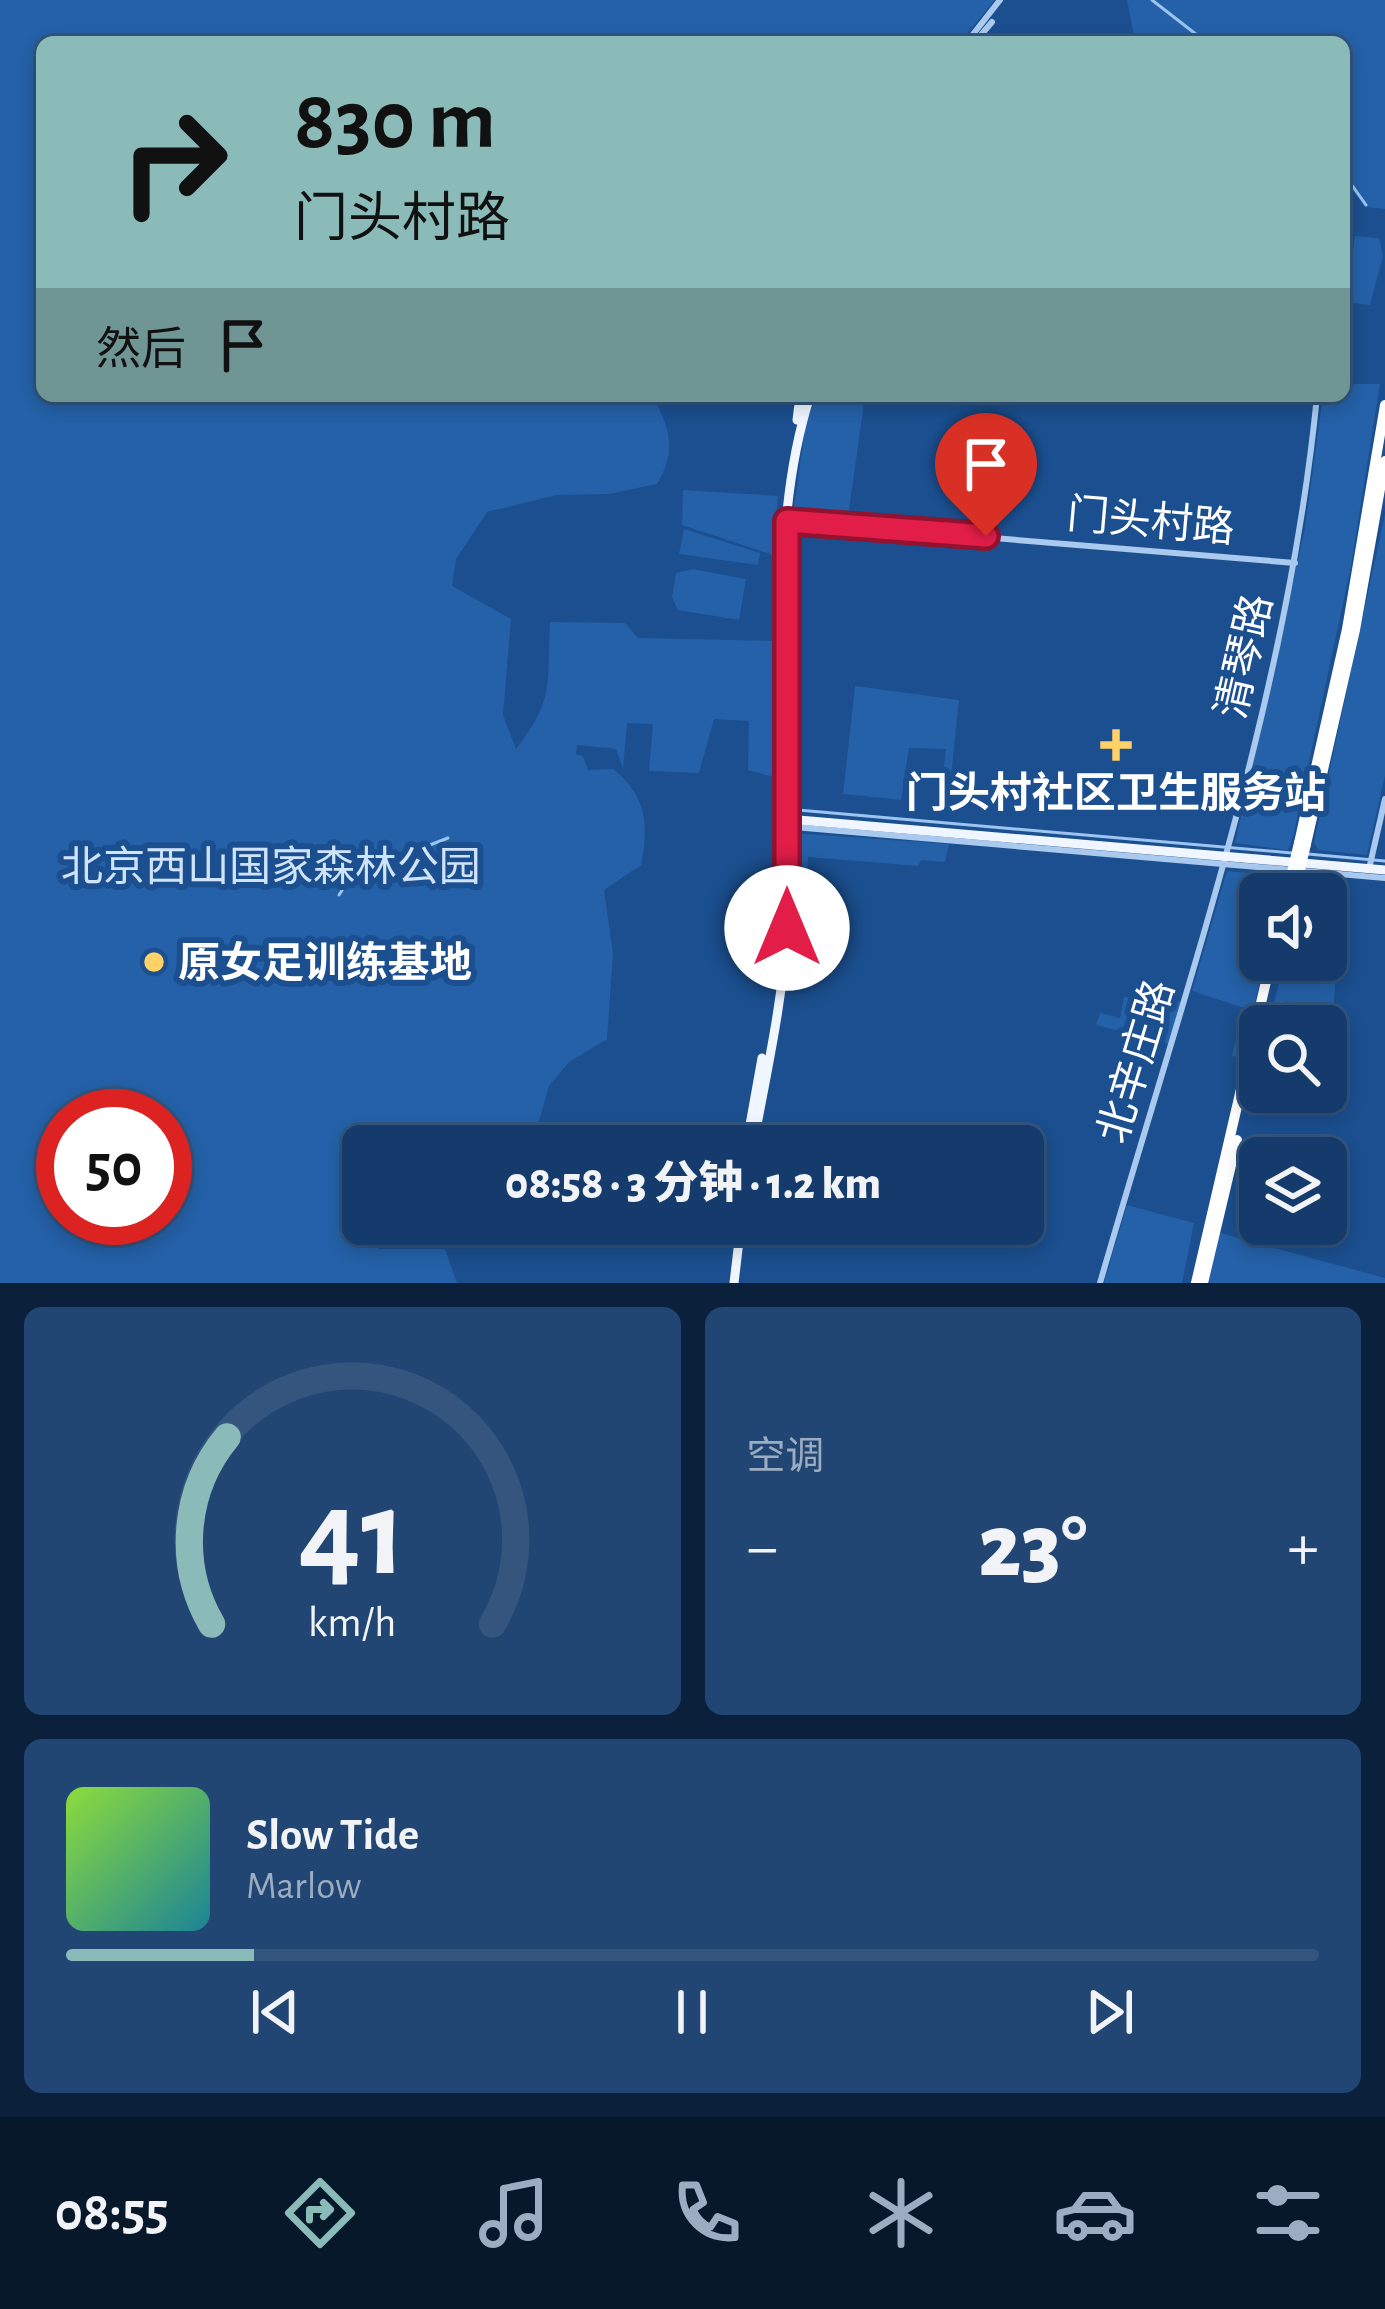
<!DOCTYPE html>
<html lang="zh">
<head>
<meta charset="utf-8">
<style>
  body { margin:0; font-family:"Alegreya Sans","Noto Sans SC",sans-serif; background:#214673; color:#f1f3f6; height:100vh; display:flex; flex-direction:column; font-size:45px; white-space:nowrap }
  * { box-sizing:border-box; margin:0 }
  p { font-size:39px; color:#9dadc1 }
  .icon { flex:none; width:66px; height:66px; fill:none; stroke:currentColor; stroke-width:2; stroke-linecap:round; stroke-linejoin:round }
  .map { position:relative; height:1283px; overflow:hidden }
  .drawer { display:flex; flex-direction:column; gap:24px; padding:24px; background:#0b203b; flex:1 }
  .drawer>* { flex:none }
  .guide { position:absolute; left:36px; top:36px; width:1314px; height:366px; border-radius:18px; box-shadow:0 6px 18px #0003,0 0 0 3px #33557e; background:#8bbbb9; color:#111; overflow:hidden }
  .tools { position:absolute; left:1239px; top:873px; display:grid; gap:24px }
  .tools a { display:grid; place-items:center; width:108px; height:108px; border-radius:18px; background:#143b6b; box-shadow:0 6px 18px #0003,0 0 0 3px #33557e; font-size:60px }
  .speed { position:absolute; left:36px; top:1089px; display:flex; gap:24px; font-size:60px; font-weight:700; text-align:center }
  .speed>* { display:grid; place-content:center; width:156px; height:156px; border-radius:50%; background:#143b6b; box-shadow:0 6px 18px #0003,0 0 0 3px #33557e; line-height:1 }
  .speed .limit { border:18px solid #d22; background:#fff; color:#111 }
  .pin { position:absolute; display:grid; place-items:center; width:102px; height:102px; color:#fff; margin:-123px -51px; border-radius:50% 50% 50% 0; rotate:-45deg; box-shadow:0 0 12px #0007 }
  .pin .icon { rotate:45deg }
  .me { position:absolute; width:132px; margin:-66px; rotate:0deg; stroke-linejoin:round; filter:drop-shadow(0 0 9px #0008) }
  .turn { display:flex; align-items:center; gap:42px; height:252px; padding:0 60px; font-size:54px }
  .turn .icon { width:156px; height:156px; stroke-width:2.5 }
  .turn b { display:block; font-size:84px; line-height:102px }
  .then { display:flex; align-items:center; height:114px; padding:0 60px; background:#0003; gap:24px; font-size:45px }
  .big { font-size:90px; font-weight:800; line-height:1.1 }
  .drawer .card { flex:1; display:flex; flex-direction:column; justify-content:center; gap:18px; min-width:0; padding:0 42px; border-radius:18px; background:#214673 }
  .drawer .dial { align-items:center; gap:0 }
  .dial svg { height:312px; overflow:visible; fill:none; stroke:#33557e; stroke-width:7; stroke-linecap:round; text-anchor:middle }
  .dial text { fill:#f1f3f6; stroke:none }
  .song { display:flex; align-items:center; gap:36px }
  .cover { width:144px; height:144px; border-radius:18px; background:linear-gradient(135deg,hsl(90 70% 55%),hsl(190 70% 35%)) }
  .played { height:12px; border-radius:6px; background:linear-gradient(90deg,#8bbbb9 15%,#33557e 15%) }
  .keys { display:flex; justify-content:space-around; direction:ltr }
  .heat { display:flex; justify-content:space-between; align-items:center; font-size:66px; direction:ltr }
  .drawer .tiles { flex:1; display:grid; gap:24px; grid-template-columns:1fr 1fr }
  .card:last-child { grid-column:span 2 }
  .trip { position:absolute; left:342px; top:1125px; width:702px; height:120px; border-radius:18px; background:#143b6b; box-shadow:0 6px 18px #0003,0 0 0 3px #33557e; font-weight:800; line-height:120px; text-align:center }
  .tabs { display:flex; height:192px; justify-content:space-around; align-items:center; background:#08182b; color:#9dadc1 }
  .tabs .icon { width:84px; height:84px }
  .tabs .on { color:#8bbbb9 }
  .tabs b { font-size:54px; color:#f1f3f6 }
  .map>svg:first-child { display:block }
  .green { fill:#2461a8; fill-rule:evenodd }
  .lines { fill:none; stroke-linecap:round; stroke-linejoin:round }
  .stream { stroke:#9cc4f0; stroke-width:3 }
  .minor { stroke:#a9c9ee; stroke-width:6 }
  .major { stroke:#f0f6ff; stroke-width:9 }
  .highway { stroke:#fff; stroke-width:10 }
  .highway-bridge { stroke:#fff; stroke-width:10 }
  .route-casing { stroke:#92132f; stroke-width:30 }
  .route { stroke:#e11d48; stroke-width:21 }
  .poi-dot { fill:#ffd166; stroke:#1b4f8f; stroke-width:4.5 }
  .labels { text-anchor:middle; stroke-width:12; stroke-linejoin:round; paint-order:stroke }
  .street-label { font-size:42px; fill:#fff; stroke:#1b4f8f }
  .poi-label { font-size:42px; font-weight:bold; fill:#fff; stroke:#1b4f8f }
  .park-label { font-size:42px; fill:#cfe3fa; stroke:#1b4f8f }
</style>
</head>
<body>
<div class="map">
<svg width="1385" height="1283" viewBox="0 0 1385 1283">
  <rect width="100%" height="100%" fill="#1b4f8f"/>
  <!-- green -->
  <g class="green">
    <path d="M 0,0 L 995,0 L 960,42 L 42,42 L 42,396 L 653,396 C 670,429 677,451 657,484 L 609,494 L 557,495 L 487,512 L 456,559 L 452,586 L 511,619 L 503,715 L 516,749 C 555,699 547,684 550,622 L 625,623 L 638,638 L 772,641 L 776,650 L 774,777 L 748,770 L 749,721 L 714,719 L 699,773 L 649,771 L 653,724 L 627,723 L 623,769 L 616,749 L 577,745 L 576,754 L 583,756 L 588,770 L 613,769 C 647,796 649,824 641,865 L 604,890 L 613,954 L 607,1039 L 569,1062 L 549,1086 L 532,1146 L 363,1146 L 363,1224 L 372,1224 L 379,1249 L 445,1249 L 457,1283 L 0,1283 ZM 63,1116 L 165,1116 L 165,1218 L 63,1218 Z"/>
    <path d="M 1127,0 L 1385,0 L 1385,209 L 1365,207 L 1344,179 L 1344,42 L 1135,42 Z"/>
    <path d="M 1355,236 L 1379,238 L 1383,256 L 1370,305 L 1344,302 L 1344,276 L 1349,276 Z"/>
    <path d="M 1357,384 L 1380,384 L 1351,566 L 1293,837 L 1288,850 L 1235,843 L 1305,528 L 1323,396 L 1344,396 L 1344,387 Z"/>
    <path d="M 816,396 L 865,396 L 848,517 L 793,514 L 806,423 Z"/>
    <path d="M 683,490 L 778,496 L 773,555 L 682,525 Z"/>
    <path d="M 1385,514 L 1385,776 L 1367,855 L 1318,850 L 1314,842 Z"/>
    <path d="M 684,529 L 760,553 L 758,565 L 679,554 Z"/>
    <path d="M 693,569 L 746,579 L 739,620 L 678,610 L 672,597 L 676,573 Z"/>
    <path d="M 855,686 L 959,700 L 948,804 L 939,805 L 946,749 L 909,748 L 901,800 L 843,794 Z"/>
    <path d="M 791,833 L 949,844 L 945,862 L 921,860 L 918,866 L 808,857 L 807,881 L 791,879 Z"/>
    <path d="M 1227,871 L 1277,876 L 1281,881 L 1279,894 L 1260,894 L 1260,960 L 1265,960 L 1242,1058 L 1232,1056 L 1244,1008 L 1192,991 Z"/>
    <path d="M 1314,879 L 1343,881 L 1339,944 L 1330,944 L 1325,970 L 1336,973 L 1333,1014 L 1299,1018 L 1300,1005 L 1285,1001 L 1279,1026 L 1269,1026 L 1284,960 L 1326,960 L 1326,894 L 1299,894 Z"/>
    <path d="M 1124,997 L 1182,1002 L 1168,1044 L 1096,1025 L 1100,1013 L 1120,1018 Z"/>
    <path d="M 1127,1205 L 1194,1223 L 1182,1283 L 1104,1283 Z"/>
    <path d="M 1220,1233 L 1385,1278 L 1385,1283 L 1208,1283 Z"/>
  </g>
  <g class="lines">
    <!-- stream -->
    <g class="stream">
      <path d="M 1152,0 L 1206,42"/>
      <path d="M 1344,174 L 1366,205"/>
      <path d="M 798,810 L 1292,853"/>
      <path d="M 1308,854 L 1385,861"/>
      <path d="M 339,895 L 368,850 L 396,858 L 448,838"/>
    </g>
    <!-- minor -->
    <g class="minor">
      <path d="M 967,42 L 1000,0"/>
      <path d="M 975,42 L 992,22"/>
      <path d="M 787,521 L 1295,563"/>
      <path d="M 782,826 L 1385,878"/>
      <path d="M 1369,869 L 1385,799"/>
      <path d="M 1100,1283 C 1184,991 1287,701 1317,396"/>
    </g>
    <!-- major -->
    <g class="major">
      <path d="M 797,420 L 800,396"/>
      <path d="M 787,819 L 1385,870"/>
      <path d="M 748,1136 L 762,1058"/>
      <path d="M 753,1146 C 766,1075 783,1001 787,928 C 797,759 758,557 810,396"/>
      <path d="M 734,1283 L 741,1224"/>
    </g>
    <!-- highway -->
    <g class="highway">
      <path d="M 1299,843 L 1347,629 L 1385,405"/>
      <path d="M 1306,844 L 1355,630 L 1385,461"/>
      <path d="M 1196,1283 L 1271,960"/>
      <path d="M 1203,1283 L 1237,1140"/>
    </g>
    <!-- highway-bridge -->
    <g class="highway-bridge">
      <path d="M 1297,882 L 1306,844"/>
      <path d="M 1289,885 L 1299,843"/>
    </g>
  </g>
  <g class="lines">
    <defs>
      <path id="route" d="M 787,928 L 787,521 L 986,536"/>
    </defs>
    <!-- route casing -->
    <use href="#route" class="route-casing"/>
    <!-- route -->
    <use href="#route" class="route"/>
  </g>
  <!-- markers -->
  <g class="poi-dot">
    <path d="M1110 727h12v12h12v12h-12v12h-12v-12h-12v-12h12z"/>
    <circle cx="154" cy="962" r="12"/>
  </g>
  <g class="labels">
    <!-- street labels -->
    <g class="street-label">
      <text transform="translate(1151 520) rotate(5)" y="15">门头村路</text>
      <text transform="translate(1243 656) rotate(-77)" y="15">清琴路</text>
      <text transform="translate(1135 1061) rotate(-73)" y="15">北辛庄路</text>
    </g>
    <!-- poi labels -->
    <g class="poi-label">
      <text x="1116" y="807">门头村社区卫生服务站</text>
      <text x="178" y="977" text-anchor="start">原女足训练基地</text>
    </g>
    <!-- park labels -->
    <g class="park-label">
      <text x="271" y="881">北京西山国家森林公园</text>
    </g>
  </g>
</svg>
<div class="tools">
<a><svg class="icon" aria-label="sound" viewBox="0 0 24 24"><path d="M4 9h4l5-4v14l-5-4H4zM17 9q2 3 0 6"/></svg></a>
<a><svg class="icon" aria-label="search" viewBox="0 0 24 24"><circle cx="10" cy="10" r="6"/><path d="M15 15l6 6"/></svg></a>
<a><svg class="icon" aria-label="layers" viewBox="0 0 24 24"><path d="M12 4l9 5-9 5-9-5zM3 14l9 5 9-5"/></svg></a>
</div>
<div class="speed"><div class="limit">50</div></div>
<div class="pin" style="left:986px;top:536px;background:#d93025"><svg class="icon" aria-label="arrive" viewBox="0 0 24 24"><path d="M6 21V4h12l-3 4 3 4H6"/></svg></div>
<svg class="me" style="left:787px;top:928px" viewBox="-20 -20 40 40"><circle r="19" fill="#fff"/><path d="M0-13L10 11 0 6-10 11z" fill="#e11d48"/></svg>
<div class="trip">08:58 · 3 分钟 · 1.2 km</div>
<div class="guide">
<div class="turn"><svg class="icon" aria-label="right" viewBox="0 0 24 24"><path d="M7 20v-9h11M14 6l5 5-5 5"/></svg><div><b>830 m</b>门头村路</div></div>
<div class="then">然后<svg class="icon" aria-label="arrive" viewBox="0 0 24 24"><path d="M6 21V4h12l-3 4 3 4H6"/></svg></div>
</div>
</div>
<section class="drawer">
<div class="tiles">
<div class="card dial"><svg viewBox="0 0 100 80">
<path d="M14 69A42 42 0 1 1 86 69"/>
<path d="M14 69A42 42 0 0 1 18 21" stroke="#8bbbb9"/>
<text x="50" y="56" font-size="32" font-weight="700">41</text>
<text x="50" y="72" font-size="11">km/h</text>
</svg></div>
<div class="card"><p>空调</p>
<div class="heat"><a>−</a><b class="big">23°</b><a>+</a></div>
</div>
<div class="card">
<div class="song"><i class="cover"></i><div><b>Slow Tide</b><p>Marlow</p></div></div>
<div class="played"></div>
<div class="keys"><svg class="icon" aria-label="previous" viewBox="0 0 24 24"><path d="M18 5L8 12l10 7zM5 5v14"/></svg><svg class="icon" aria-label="pause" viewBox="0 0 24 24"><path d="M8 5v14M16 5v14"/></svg><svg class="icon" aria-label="next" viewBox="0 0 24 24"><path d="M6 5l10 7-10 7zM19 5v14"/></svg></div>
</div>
</div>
</section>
<nav class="tabs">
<b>08:55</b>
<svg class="icon on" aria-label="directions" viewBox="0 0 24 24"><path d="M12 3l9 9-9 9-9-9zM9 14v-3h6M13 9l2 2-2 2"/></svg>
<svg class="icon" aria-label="music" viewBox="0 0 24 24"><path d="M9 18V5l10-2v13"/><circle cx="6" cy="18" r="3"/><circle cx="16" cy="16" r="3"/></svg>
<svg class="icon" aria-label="phone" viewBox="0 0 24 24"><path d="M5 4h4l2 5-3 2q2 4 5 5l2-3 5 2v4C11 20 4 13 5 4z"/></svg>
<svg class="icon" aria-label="climate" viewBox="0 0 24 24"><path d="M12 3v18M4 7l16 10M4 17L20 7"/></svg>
<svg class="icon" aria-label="car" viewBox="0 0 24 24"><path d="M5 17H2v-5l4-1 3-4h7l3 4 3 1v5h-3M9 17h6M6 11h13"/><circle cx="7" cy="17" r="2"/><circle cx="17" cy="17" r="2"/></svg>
<svg class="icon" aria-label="filters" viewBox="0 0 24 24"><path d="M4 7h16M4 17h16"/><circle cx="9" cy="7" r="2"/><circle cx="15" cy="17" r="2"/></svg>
</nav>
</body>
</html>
